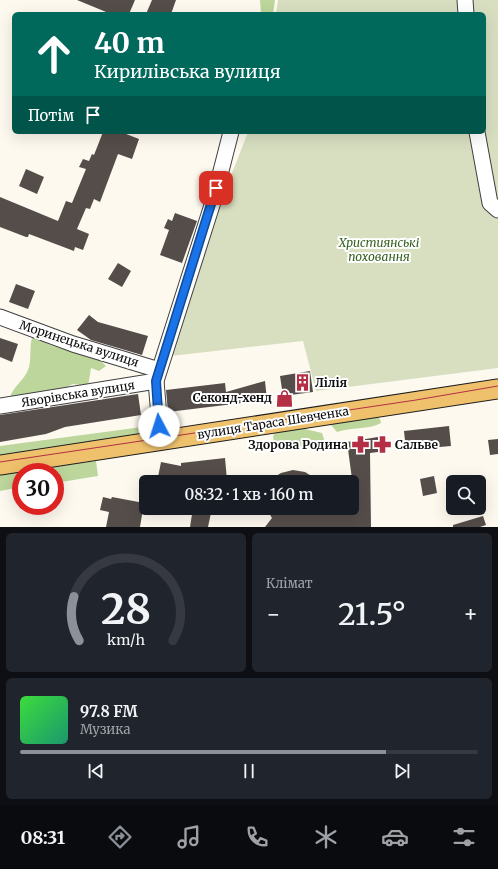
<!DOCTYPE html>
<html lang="uk">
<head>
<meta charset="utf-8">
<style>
  body { margin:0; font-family:Merriweather,serif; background:#20242c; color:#f1f3f6; height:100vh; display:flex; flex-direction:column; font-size:15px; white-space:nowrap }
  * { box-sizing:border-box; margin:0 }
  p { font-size:13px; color:#9ea1a6 }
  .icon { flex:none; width:22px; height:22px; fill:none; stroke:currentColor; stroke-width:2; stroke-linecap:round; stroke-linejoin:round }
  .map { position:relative; height:527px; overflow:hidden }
  .details { display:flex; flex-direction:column; gap:6px; padding:6px; background:#0d0f14; flex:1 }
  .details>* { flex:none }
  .top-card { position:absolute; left:12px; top:12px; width:474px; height:122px; border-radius:6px; box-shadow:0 4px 16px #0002; background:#00695c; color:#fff; overflow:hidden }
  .fabs { position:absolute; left:446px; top:475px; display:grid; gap:8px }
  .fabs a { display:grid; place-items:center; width:40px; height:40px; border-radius:6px; background:#171b24; box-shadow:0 4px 16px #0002; font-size:20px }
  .speed { position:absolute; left:12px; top:463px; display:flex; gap:8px; font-size:20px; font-weight:700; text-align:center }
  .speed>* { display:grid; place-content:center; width:52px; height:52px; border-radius:50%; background:#171b24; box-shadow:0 4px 16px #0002; line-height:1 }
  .speed .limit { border:6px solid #d22; background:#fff; color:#111 }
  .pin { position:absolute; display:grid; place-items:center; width:34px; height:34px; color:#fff; margin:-17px; border-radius:8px; box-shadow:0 2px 6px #0006 }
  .me { position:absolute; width:44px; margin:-22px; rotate:355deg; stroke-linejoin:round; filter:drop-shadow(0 0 3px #0008) }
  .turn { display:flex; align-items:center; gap:14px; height:84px; padding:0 16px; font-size:18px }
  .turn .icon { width:52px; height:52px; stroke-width:2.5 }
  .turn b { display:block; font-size:28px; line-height:34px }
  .then { display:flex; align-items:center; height:38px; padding:0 16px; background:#0003; gap:8px; font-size:15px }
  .big { font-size:30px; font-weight:600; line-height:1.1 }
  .details .widget { flex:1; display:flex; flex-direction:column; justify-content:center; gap:6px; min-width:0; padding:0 14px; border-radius:6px; background:#20242c }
  .details .dial { align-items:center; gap:0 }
  .dial svg { height:104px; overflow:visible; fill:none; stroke:#363941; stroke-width:7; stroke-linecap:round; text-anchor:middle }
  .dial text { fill:#f1f3f6; stroke:none }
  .song { display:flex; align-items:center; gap:12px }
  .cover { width:48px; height:48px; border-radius:6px; background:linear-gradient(135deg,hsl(120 70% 55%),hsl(160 70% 35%)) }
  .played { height:4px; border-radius:2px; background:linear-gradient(90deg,#8c9099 80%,#363941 80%) }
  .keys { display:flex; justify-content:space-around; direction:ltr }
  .heat { display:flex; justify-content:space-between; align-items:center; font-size:22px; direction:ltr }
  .details .tiles { flex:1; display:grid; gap:6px; grid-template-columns:1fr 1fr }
  .widget:last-child { grid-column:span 2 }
  .trip { position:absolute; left:139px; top:475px; width:220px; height:40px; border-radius:6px; background:#171b24; box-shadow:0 4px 16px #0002; font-weight:600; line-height:40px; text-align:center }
  .menu { display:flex; height:64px; justify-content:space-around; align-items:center; background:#090b0e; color:#9ea1a6 }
  .menu .icon { width:28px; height:28px }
  .menu .current { color:#8c9099 }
  .menu b { font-size:18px; color:#f1f3f6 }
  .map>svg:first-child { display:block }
  .forest { fill:#bcd69b }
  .cemetery { fill:#d8dfc1 }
  .building { fill:#554d4a }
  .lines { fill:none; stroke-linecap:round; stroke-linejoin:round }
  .minor-casing { stroke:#404040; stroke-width:17 }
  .major-casing { stroke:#1e1e1e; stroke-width:21 }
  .minor { stroke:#fff; stroke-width:15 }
  .major { stroke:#efc16d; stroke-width:19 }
  .tram { stroke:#b42f44; stroke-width:1 }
  .route-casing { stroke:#114b97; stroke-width:10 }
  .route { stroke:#1a73e8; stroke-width:7 }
  .labels { text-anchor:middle; stroke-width:4; stroke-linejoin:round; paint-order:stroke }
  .park-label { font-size:12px; font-style:italic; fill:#366122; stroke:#fff }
  .street-label { font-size:12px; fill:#0d0d0d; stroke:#fff }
  .poi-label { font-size:12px; font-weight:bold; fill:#0d0d0d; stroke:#fff; text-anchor:start }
</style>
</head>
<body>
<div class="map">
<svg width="498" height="527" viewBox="0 0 498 527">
  <rect width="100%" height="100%" fill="#fef9ef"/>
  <!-- forest -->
  <g class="forest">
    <path d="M 260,0 L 275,0 L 273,14 L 261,14 Z"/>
    <path d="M 32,338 L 38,338 L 50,345 L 101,361 L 106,366 L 99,371 L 91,368 L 88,386 L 73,384 L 63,389 L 32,395 L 10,397 C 14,386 24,380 28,370 C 32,361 29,348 32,338 Z"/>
    <path d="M 374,415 L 380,419 L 381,423 C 368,430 351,427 337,432 L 331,425 L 333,420 Z"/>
    <path d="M 142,427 L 146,433 L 137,436 L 0,455 L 0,446 Z"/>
    <path d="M 297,427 L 322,433 L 324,439 L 319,447 L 311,449 L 300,446 L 290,450 L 274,443 L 273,436 L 276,431 Z"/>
    <path d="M 96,461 L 98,476 L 55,483 L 55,472 L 21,472 L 21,487 L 0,491 L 0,474 Z"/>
  </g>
  <!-- cemetery -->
  <path class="cemetery" d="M 278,0 L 498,0 L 498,368 L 316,391 L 303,341 L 171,356 L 208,235 L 248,132 L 484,132 L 484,14 L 276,14 Z"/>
  <!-- building -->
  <g class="building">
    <path d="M 77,0 L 135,0 L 129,14 L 111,14 Z"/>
    <path d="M 152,0 L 176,0 L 171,14 L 146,14 Z"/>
    <path d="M 103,132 L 121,132 L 139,139 L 132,159 L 118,154 L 100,202 L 94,199 L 90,209 L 86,208 L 77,229 L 89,234 L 83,250 L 75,247 L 74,251 L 29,234 L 28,237 L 26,237 L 0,227 L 0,197 L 58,221 L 66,201 L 72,203 L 86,169 L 79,167 L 83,159 L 89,161 L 92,154 L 94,155 Z"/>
    <path d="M 26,169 L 44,177 L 37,194 L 19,186 Z"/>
    <path d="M 175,213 L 197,221 L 182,263 L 160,255 L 169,230 L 164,228 L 168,219 L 172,221 Z"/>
    <path d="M 118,263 L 131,271 L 122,287 L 108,279 Z"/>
    <path d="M 16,284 L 35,291 L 28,309 L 9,302 Z"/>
    <path d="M 89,315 L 98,322 L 148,336 L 142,355 L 91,340 L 77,330 Z"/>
    <path d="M 0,338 L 18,344 L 12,362 L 0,357 Z"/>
    <path d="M 310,371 L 313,392 L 283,396 L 280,376 Z"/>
    <path d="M 265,381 L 267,400 L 168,412 L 166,390 L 225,383 L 226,392 Z"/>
    <path d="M 138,394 L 141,415 L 65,427 L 46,434 L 0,442 L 0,415 Z"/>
    <path d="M 449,426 L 451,446 L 406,450 L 404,431 Z"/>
    <path d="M 384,436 L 386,451 L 370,453 L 371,527 L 265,527 L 272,518 L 266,508 L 352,508 L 352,502 L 355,501 L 347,442 Z"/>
    <path d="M 498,439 L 498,454 L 490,455 L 488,440 Z"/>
    <path d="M 225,458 L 227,480 L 209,482 L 157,482 L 161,462 L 181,466 L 181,463 Z"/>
    <path d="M 293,470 L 305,472 L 321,482 L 266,482 L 281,473 Z"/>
    <path d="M 434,476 L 437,493 L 423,496 L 420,479 Z"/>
    <path d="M 103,497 L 111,499 L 112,497 L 144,503 L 140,527 L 106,527 L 109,512 L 100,510 Z"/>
    <path d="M 193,508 L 212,508 L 208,527 L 190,527 Z"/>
    <path d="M 483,516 L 486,525 L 480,527 L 453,527 L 453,525 Z"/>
  </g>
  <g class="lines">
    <defs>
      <g id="minor">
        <path d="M 465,0 L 466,14"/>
        <path d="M 477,132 L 490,203 L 498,210"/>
        <path d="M 0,317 L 73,344 L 159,370"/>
        <path d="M 0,406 L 156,381"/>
        <path d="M 161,440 L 156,381 L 213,202 L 231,132"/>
      </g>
      <path id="major" d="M 0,465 L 498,389"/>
    </defs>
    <!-- minor casing -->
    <use href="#minor" class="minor-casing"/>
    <!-- major casing -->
    <use href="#major" class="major-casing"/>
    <!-- minor -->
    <use href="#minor" class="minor"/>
    <!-- major -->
    <use href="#major" class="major"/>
    <!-- tram -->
    <path class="tram" d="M 0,462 L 416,400 L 498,386"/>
  </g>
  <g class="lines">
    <defs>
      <path id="route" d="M 159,426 L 156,381 L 216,188"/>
    </defs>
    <!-- route casing -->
    <use href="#route" class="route-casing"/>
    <!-- route -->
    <use href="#route" class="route"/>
  </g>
  <!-- icons -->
  <defs>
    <symbol id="building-bare" viewBox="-9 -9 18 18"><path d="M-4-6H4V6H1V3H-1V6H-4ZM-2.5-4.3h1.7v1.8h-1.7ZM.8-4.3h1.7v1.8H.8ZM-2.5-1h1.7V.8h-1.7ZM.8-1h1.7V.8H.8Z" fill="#b42f44" stroke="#fff" stroke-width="2.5" paint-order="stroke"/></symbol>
    <symbol id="shop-bare" viewBox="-9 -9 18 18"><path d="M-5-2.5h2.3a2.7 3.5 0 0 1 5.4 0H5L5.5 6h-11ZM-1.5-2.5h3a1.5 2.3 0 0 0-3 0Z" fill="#b42f44" stroke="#fff" stroke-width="2.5" paint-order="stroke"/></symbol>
    <symbol id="pharmacy-bare" viewBox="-9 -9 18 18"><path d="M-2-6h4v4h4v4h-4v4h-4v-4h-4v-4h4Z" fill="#b42f44" stroke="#fff" stroke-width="2.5" paint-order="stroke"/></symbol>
  </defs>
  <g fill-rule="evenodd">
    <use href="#building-bare" x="290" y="370" width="25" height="25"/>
    <use href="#shop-bare" x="272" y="386" width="25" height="25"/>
    <use href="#pharmacy-bare" x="348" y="432" width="25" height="25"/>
    <use href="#pharmacy-bare" x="370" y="432" width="25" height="25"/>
  </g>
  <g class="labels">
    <!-- park labels -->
    <g class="park-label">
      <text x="379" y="247">Християнські<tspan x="379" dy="14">поховання</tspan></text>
    </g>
    <!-- street labels -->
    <g class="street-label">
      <text transform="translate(79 344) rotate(18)" y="4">Моринецька вулиця</text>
      <text transform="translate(78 394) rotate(-9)" y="4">Яворівська вулиця</text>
      <text transform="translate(273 423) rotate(-9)" y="4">вулиця Тараса Шевченка</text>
    </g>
    <!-- poi labels -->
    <g class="poi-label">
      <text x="315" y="387">Лілія</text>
      <text x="272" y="402" text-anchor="end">Секонд-хенд</text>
      <text x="348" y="449" text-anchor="end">Здорова Родина</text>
      <text x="395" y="449">Сальве</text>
    </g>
  </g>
</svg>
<div class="fabs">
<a><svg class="icon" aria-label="search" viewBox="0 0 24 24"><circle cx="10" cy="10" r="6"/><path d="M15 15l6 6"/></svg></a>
</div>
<div class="speed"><div class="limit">30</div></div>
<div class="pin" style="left:216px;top:188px;background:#d93025"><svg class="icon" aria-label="arrive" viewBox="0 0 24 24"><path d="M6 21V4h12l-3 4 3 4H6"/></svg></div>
<svg class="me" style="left:159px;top:426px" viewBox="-20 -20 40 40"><circle r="19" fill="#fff"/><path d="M0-13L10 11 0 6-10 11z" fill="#1a73e8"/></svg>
<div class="trip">08:32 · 1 хв · 160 m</div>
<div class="top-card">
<div class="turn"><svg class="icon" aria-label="ahead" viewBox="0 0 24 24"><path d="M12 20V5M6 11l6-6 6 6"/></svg><div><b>40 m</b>Кирилівська вулиця</div></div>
<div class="then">Потім<svg class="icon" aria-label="arrive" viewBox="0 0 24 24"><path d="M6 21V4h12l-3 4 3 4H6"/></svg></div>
</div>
</div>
<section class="details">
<div class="tiles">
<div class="widget dial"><svg viewBox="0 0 100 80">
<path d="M14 69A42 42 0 1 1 86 69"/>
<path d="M14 69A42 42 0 0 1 10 35" stroke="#8c9099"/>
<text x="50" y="56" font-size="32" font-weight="700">28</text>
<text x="50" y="72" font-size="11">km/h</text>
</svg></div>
<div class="widget"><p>Клімат</p>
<div class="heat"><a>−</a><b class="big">21.5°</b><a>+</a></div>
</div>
<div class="widget">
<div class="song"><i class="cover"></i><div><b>97.8 FM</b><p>Музика</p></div></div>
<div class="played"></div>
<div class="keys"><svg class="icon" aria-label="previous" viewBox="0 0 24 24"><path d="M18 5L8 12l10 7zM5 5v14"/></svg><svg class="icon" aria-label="pause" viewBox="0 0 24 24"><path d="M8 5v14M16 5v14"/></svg><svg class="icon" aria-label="next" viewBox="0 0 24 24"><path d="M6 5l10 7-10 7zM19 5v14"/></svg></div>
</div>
</div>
</section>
<nav class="menu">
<b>08:31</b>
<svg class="icon current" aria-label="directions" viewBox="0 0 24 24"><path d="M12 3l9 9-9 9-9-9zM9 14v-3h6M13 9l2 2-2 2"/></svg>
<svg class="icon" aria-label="music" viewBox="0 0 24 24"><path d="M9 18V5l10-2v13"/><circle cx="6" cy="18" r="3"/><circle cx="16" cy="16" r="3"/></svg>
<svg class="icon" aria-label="phone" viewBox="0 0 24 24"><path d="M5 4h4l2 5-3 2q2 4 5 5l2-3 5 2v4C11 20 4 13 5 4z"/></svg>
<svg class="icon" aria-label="climate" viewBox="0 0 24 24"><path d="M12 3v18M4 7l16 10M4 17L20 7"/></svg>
<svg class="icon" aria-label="car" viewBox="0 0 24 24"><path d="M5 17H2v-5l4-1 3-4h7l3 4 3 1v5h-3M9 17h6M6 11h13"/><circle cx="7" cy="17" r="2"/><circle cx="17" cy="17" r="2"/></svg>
<svg class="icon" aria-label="filters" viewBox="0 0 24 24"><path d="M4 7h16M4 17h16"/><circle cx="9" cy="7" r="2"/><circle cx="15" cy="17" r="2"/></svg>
</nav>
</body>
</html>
